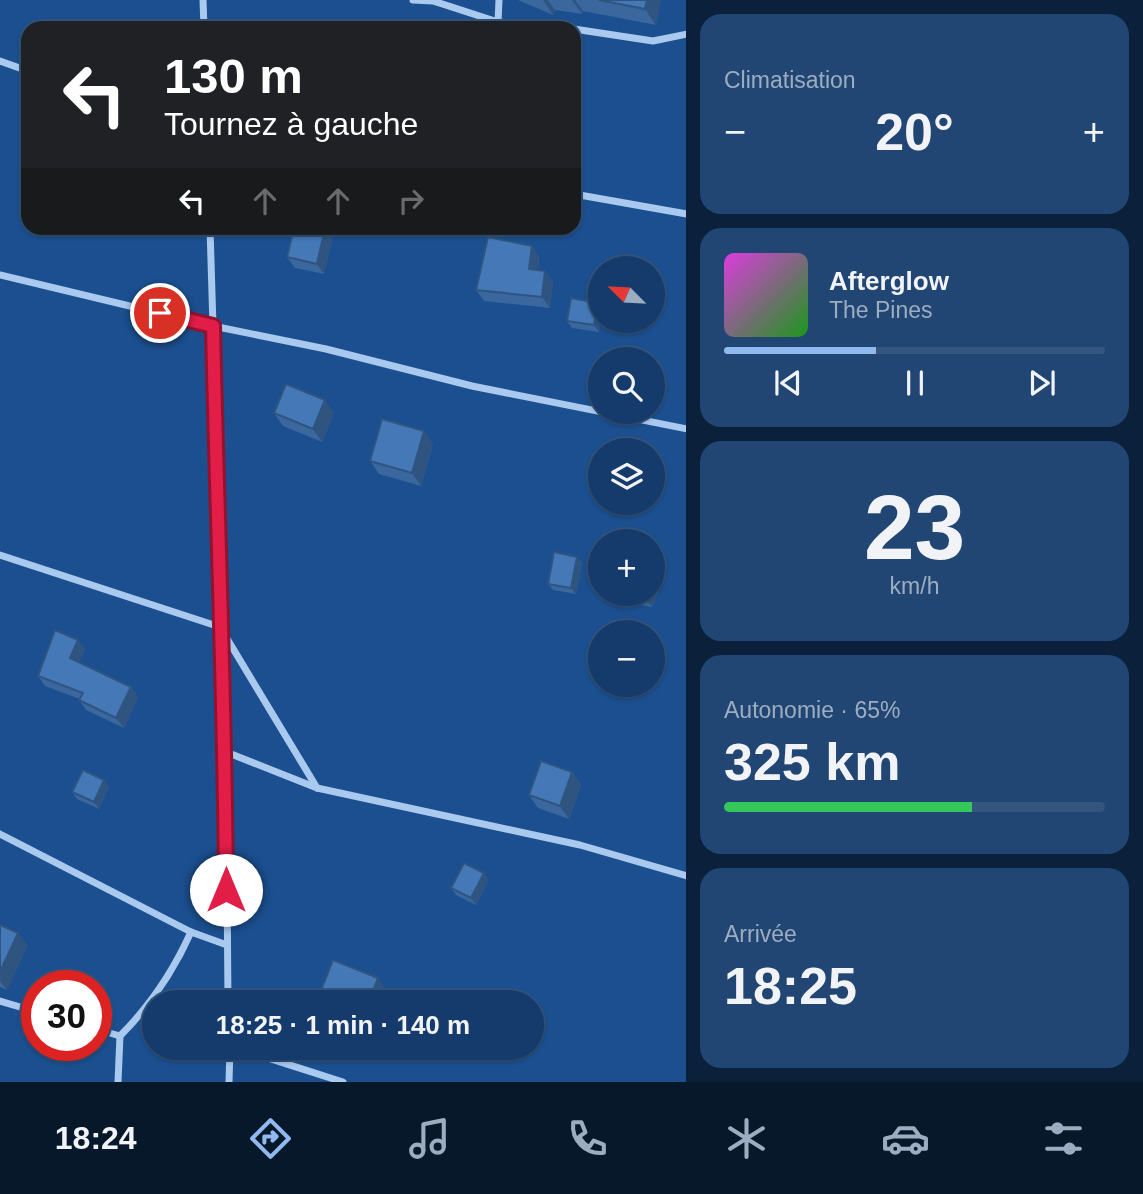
<!DOCTYPE html>
<html lang="fr">
<head>
<meta charset="utf-8">
<style>
  body { margin:0; font-family:Helvetica,sans-serif; background:#214673; color:#f1f3f6; height:100vh; display:flex; flex-direction:column; font-size:26px; white-space:nowrap }
  * { box-sizing:border-box; margin:0 }
  p { font-size:23px; color:#9dadc1 }
  .icon { flex:none; width:38px; height:38px; fill:none; stroke:currentColor; stroke-width:2; stroke-linecap:round; stroke-linejoin:round }
  .map { position:relative; flex:1; overflow:hidden }
  .side { display:flex; flex-direction:column; gap:14px; padding:14px; background:#0b203b; width:457px }
  .side>* { flex:none }
  .guide { position:absolute; left:21px; top:21px; width:560px; height:214px; border-radius:21px; box-shadow:0 2px 5px #0004,0 0 0 2px #33557e; background:#202124; color:#fff; overflow:hidden }
  .needle { width:46px; rotate:294deg }
  .controls { position:absolute; left:588px; top:256px; display:grid; gap:14px }
  .controls a { display:grid; place-items:center; width:77px; height:77px; border-radius:50%; background:#143b6b; box-shadow:0 2px 5px #0004,0 0 0 2px #33557e; font-size:35px }
  .speed { position:absolute; left:21px; top:970px; display:flex; gap:14px; font-size:35px; font-weight:700; text-align:center }
  .speed>* { display:grid; place-content:center; width:91px; height:91px; border-radius:50%; background:#143b6b; box-shadow:0 2px 5px #0004,0 0 0 2px #33557e; line-height:1 }
  .speed .limit { border:10px solid #d22; background:#fff; color:#111 }
  .pin { position:absolute; display:grid; place-items:center; width:60px; height:60px; color:#fff; margin:-30px; border:4px solid #fff; border-radius:50%; box-shadow:0 2px 7px #0007 }
  .me { position:absolute; width:77px; margin:-38px; rotate:0deg; stroke-linejoin:round; filter:drop-shadow(0 0 5px #0008) }
  .turn { display:flex; align-items:center; gap:24px; height:147px; padding:0 28px; font-size:32px }
  .turn .icon { width:91px; height:91px; stroke-width:2.5 }
  .turn b { display:block; font-size:49px; line-height:60px }
  .lanes { display:flex; align-items:center; height:66px; padding:0 28px; background:#0003; justify-content:center; gap:35px; direction:ltr }
  .lanes .off { opacity:.35 }
  .big { font-size:52px; font-weight:700; line-height:1.1 }
  .side .card { flex:1; display:flex; flex-direction:column; justify-content:center; gap:10px; min-width:0; padding:0 24px; border-radius:21px; background:#214673 }
  .side .dial { align-items:center; gap:0 }
  .dial b { font-size:91px; line-height:1 }
  .song { display:flex; align-items:center; gap:21px }
  .cover { width:84px; height:84px; border-radius:10px; background:linear-gradient(135deg,hsl(300 70% 55%),hsl(120 70% 35%)) }
  .played { height:7px; border-radius:4px; background:linear-gradient(90deg,#90b9f0 40%,#33557e 40%) }
  .keys { display:flex; justify-content:space-around; direction:ltr }
  .heat { display:flex; justify-content:space-between; align-items:center; font-size:38px; direction:ltr }
  .charge { height:10px; border-radius:5px; background:linear-gradient(90deg,#34c759 65%,#33557e 0) }
  .trip { position:absolute; left:142px; top:990px; width:402px; height:70px; border-radius:35px; background:#143b6b; box-shadow:0 2px 5px #0004,0 0 0 2px #33557e; font-weight:700; line-height:70px; text-align:center }
  .tab-bar { display:flex; height:112px; justify-content:space-around; align-items:center; background:#08182b; color:#9dadc1 }
  .tab-bar .icon { width:49px; height:49px }
  .tab-bar .current { color:#90b9f0 }
  .tab-bar b { font-size:32px; color:#f1f3f6 }
  main { display:flex; flex:1; min-height:0 }
  .map>svg:first-child { display:block }
  .lines { fill:none; stroke-linecap:round; stroke-linejoin:round }
  .minor { stroke:#a9c9ee; stroke-width:7 }
  .wall { fill:#3a679d }
  .shaded-wall { fill:#305480 }
  .building { fill:#4478b7; stroke:#305480; stroke-width:2 }
  .route-casing { stroke:#92132f; stroke-width:18 }
  .route { stroke:#e11d48; stroke-width:12 }
</style>
</head>
<body>
<main>
<div class="map">
<svg width="687" height="1082" viewBox="0 0 687 1082">
  <rect width="100%" height="100%" fill="#1b4f8f"/>
  <g class="lines">
    <!-- minor -->
    <g class="minor">
      <path d="M 203,0 L 204,28"/>
      <path d="M 413,0 L 433,1 L 498,22 L 567,28"/>
      <path d="M 498,22 L 499,0"/>
      <path d="M 574,29 L 653,41 L 687,34"/>
      <path d="M 0,61 L 28,71"/>
      <path d="M 574,194 L 687,214"/>
      <path d="M 210,228 L 226,752 L 228,1003"/>
      <path d="M 0,275 L 213,326 L 326,349 L 472,386 L 687,429"/>
      <path d="M 0,555 L 220,627 L 317,788"/>
      <path d="M 226,752 L 317,788 L 580,845 L 687,876"/>
      <path d="M 0,834 L 191,932 L 227,945"/>
      <path d="M 0,1001 L 37,1012"/>
      <path d="M 96,1029 L 120,1036"/>
      <path d="M 237,1048 L 343,1082"/>
      <path d="M 118,1082 L 120,1036 C 151,1005 173,972 191,932"/>
      <path d="M 229,1082 L 230,1048"/>
    </g>
  </g>
  <!-- wall -->
  <g class="wall">
    <path d="M 518,0 L 661,0 L 656,25 L 583,11 L 582,14 L 555,10 L 553,15 Z"/>
    <path d="M 333,235 L 324,274 L 295,268 L 287,257 Z"/>
    <path d="M 532,246 L 539,257 L 538,270 L 545,271 L 553,282 L 550,308 L 484,301 L 476,290 Z"/>
    <path d="M 598,303 L 600,306 L 599,332 L 572,328 L 567,321 Z"/>
    <path d="M 274,413 L 334,413 L 322,442 L 283,426 Z"/>
    <path d="M 433,444 L 421,486 L 379,474 L 370,461 Z"/>
    <path d="M 577,557 L 582,563 L 576,594 L 553,590 L 548,584 Z"/>
    <path d="M 656,579 L 661,585 L 652,607 L 623,602 L 618,596 Z"/>
    <path d="M 78,640 L 85,650 L 79,662 L 131,687 L 138,697 L 124,728 L 86,710 L 79,700 L 80,699 L 45,686 L 38,676 Z"/>
    <path d="M 572,772 L 581,785 L 569,819 L 538,808 L 529,795 Z"/>
    <path d="M 104,780 L 109,787 L 99,809 L 77,799 L 72,792 Z"/>
    <path d="M 489,879 L 476,905 L 456,895 L 451,888 Z"/>
    <path d="M 0,925 L 18,933 L 27,946 L 7,990 L 0,987 Z"/>
  </g>
  <!-- shaded-wall -->
  <g class="shaded-wall">
    <path d="M 543,0 L 548,0 L 555,10 L 553,15 Z"/>
    <path d="M 572,0 L 575,0 L 583,11 L 582,14 Z"/>
    <path d="M 647,0 L 661,0 L 656,25 L 645,9 Z"/>
    <path d="M 325,228 L 328,228 L 333,235 L 324,274 L 317,264 Z"/>
    <path d="M 532,246 L 539,257 L 537,280 L 529,269 Z"/>
    <path d="M 545,271 L 553,282 L 550,308 L 542,297 Z"/>
    <path d="M 598,303 L 600,306 L 601,320 L 599,332 L 594,325 Z"/>
    <path d="M 325,400 L 334,413 L 322,442 L 313,429 Z"/>
    <path d="M 424,431 L 433,444 L 421,486 L 412,473 Z"/>
    <path d="M 577,557 L 582,563 L 576,594 L 571,588 Z"/>
    <path d="M 656,579 L 661,585 L 652,607 L 647,601 L 650,593 L 653,593 L 653,587 Z"/>
    <path d="M 78,640 L 85,650 L 77,668 L 70,658 Z"/>
    <path d="M 131,687 L 138,697 L 124,728 L 116,718 Z"/>
    <path d="M 572,772 L 581,785 L 569,819 L 560,806 Z"/>
    <path d="M 104,780 L 109,787 L 99,809 L 94,802 Z"/>
    <path d="M 484,873 L 489,879 L 476,905 L 471,898 Z"/>
    <path d="M 18,933 L 27,946 L 7,990 L 0,981 L 0,972 Z"/>
    <path d="M 378,978 L 387,991 L 382,1003 L 368,1003 Z"/>
  </g>
  <!-- building -->
  <g class="building">
    <path d="M 599,0 L 647,0 L 645,9 Z"/>
    <path d="M 294,228 L 325,228 L 317,264 L 287,257 Z"/>
    <path d="M 488,237 L 532,246 L 529,269 L 545,271 L 542,297 L 476,290 Z"/>
    <path d="M 571,298 L 598,303 L 594,325 L 567,321 Z"/>
    <path d="M 286,384 L 325,400 L 313,429 L 274,413 Z"/>
    <path d="M 382,419 L 424,431 L 412,473 L 370,461 Z"/>
    <path d="M 554,552 L 577,557 L 571,588 L 548,584 Z"/>
    <path d="M 653,577 L 656,579 L 653,587 Z"/>
    <path d="M 619,593 L 650,593 L 647,601 L 618,596 Z"/>
    <path d="M 55,630 L 78,640 L 70,658 L 131,687 L 116,718 L 79,700 L 83,693 L 38,676 Z"/>
    <path d="M 541,761 L 572,772 L 560,806 L 529,795 Z"/>
    <path d="M 83,770 L 104,780 L 94,802 L 72,792 Z"/>
    <path d="M 464,863 L 484,873 L 471,898 L 451,888 Z"/>
    <path d="M 0,925 L 18,933 L 0,972 Z"/>
    <path d="M 333,960 L 378,978 L 368,1003 L 316,1003 Z"/>
  </g>
  <g class="lines">
    <defs>
      <path id="route" d="M 160,313 L 213,326 C 217,514 225,702 226,890"/>
    </defs>
    <!-- route casing -->
    <use href="#route" class="route-casing"/>
    <!-- route -->
    <use href="#route" class="route"/>
  </g>
</svg>
<div class="controls">
<a><svg class="needle" viewBox="-14 -14 28 28"><path d="M0-13l5 13h-10z" fill="#e53935"/><path d="M0 13l5-13h-10z" fill="#9dadc1"/></svg></a>
<a><svg class="icon" aria-label="search" viewBox="0 0 24 24"><circle cx="10" cy="10" r="6"/><path d="M15 15l6 6"/></svg></a>
<a><svg class="icon" aria-label="layers" viewBox="0 0 24 24"><path d="M12 4l9 5-9 5-9-5zM3 14l9 5 9-5"/></svg></a>
<a>+</a>
<a>−</a>
</div>
<div class="speed"><div class="limit">30</div></div>
<div class="pin" style="left:160px;top:313px;background:#d93025"><svg class="icon" aria-label="arrive" viewBox="0 0 24 24"><path d="M6 21V4h12l-3 4 3 4H6"/></svg></div>
<svg class="me" style="left:226px;top:890px" viewBox="-20 -20 40 40"><circle r="19" fill="#fff"/><path d="M0-13L10 11 0 6-10 11z" fill="#e11d48"/></svg>
<div class="trip">18:25 · 1 min · 140 m</div>
<div class="guide">
<div class="turn"><svg class="icon" aria-label="left" viewBox="0 0 24 24"><path d="M17 20v-9H6M10 6l-5 5 5 5"/></svg><div><b>130 m</b>Tournez à gauche</div></div>
<div class="lanes"><svg class="icon" aria-label="left" viewBox="0 0 24 24"><path d="M17 20v-9H6M10 6l-5 5 5 5"/></svg><svg class="icon off" aria-label="ahead" viewBox="0 0 24 24"><path d="M12 20V5M6 11l6-6 6 6"/></svg><svg class="icon off" aria-label="ahead" viewBox="0 0 24 24"><path d="M12 20V5M6 11l6-6 6 6"/></svg><svg class="icon off" aria-label="right" viewBox="0 0 24 24"><path d="M7 20v-9h11M14 6l5 5-5 5"/></svg></div>
</div>
</div>
<section class="side">
<div class="card"><p>Climatisation</p>
<div class="heat"><a>−</a><b class="big">20°</b><a>+</a></div>
</div>
<div class="card">
<div class="song"><i class="cover"></i><div><b>Afterglow</b><p>The Pines</p></div></div>
<div class="played"></div>
<div class="keys"><svg class="icon" aria-label="previous" viewBox="0 0 24 24"><path d="M18 5L8 12l10 7zM5 5v14"/></svg><svg class="icon" aria-label="pause" viewBox="0 0 24 24"><path d="M8 5v14M16 5v14"/></svg><svg class="icon" aria-label="next" viewBox="0 0 24 24"><path d="M6 5l10 7-10 7zM19 5v14"/></svg></div>
</div>
<div class="card dial"><b>23</b><p>km/h</p></div>
<div class="card"><p>Autonomie · 65%</p><b class="big">325 km</b><div class="charge"></div></div>
<div class="card"><p>Arrivée</p><b class="big">18:25</b></div>
</section>
</main>
<nav class="tab-bar">
<b>18:24</b>
<svg class="icon current" aria-label="directions" viewBox="0 0 24 24"><path d="M12 3l9 9-9 9-9-9zM9 14v-3h6M13 9l2 2-2 2"/></svg>
<svg class="icon" aria-label="music" viewBox="0 0 24 24"><path d="M9 18V5l10-2v13"/><circle cx="6" cy="18" r="3"/><circle cx="16" cy="16" r="3"/></svg>
<svg class="icon" aria-label="phone" viewBox="0 0 24 24"><path d="M5 4h4l2 5-3 2q2 4 5 5l2-3 5 2v4C11 20 4 13 5 4z"/></svg>
<svg class="icon" aria-label="climate" viewBox="0 0 24 24"><path d="M12 3v18M4 7l16 10M4 17L20 7"/></svg>
<svg class="icon" aria-label="car" viewBox="0 0 24 24"><path d="M5 17H2v-5l4-1 3-4h7l3 4 3 1v5h-3M9 17h6M6 11h13"/><circle cx="7" cy="17" r="2"/><circle cx="17" cy="17" r="2"/></svg>
<svg class="icon" aria-label="filters" viewBox="0 0 24 24"><path d="M4 7h16M4 17h16"/><circle cx="9" cy="7" r="2"/><circle cx="15" cy="17" r="2"/></svg>
</nav>
</body>
</html>
